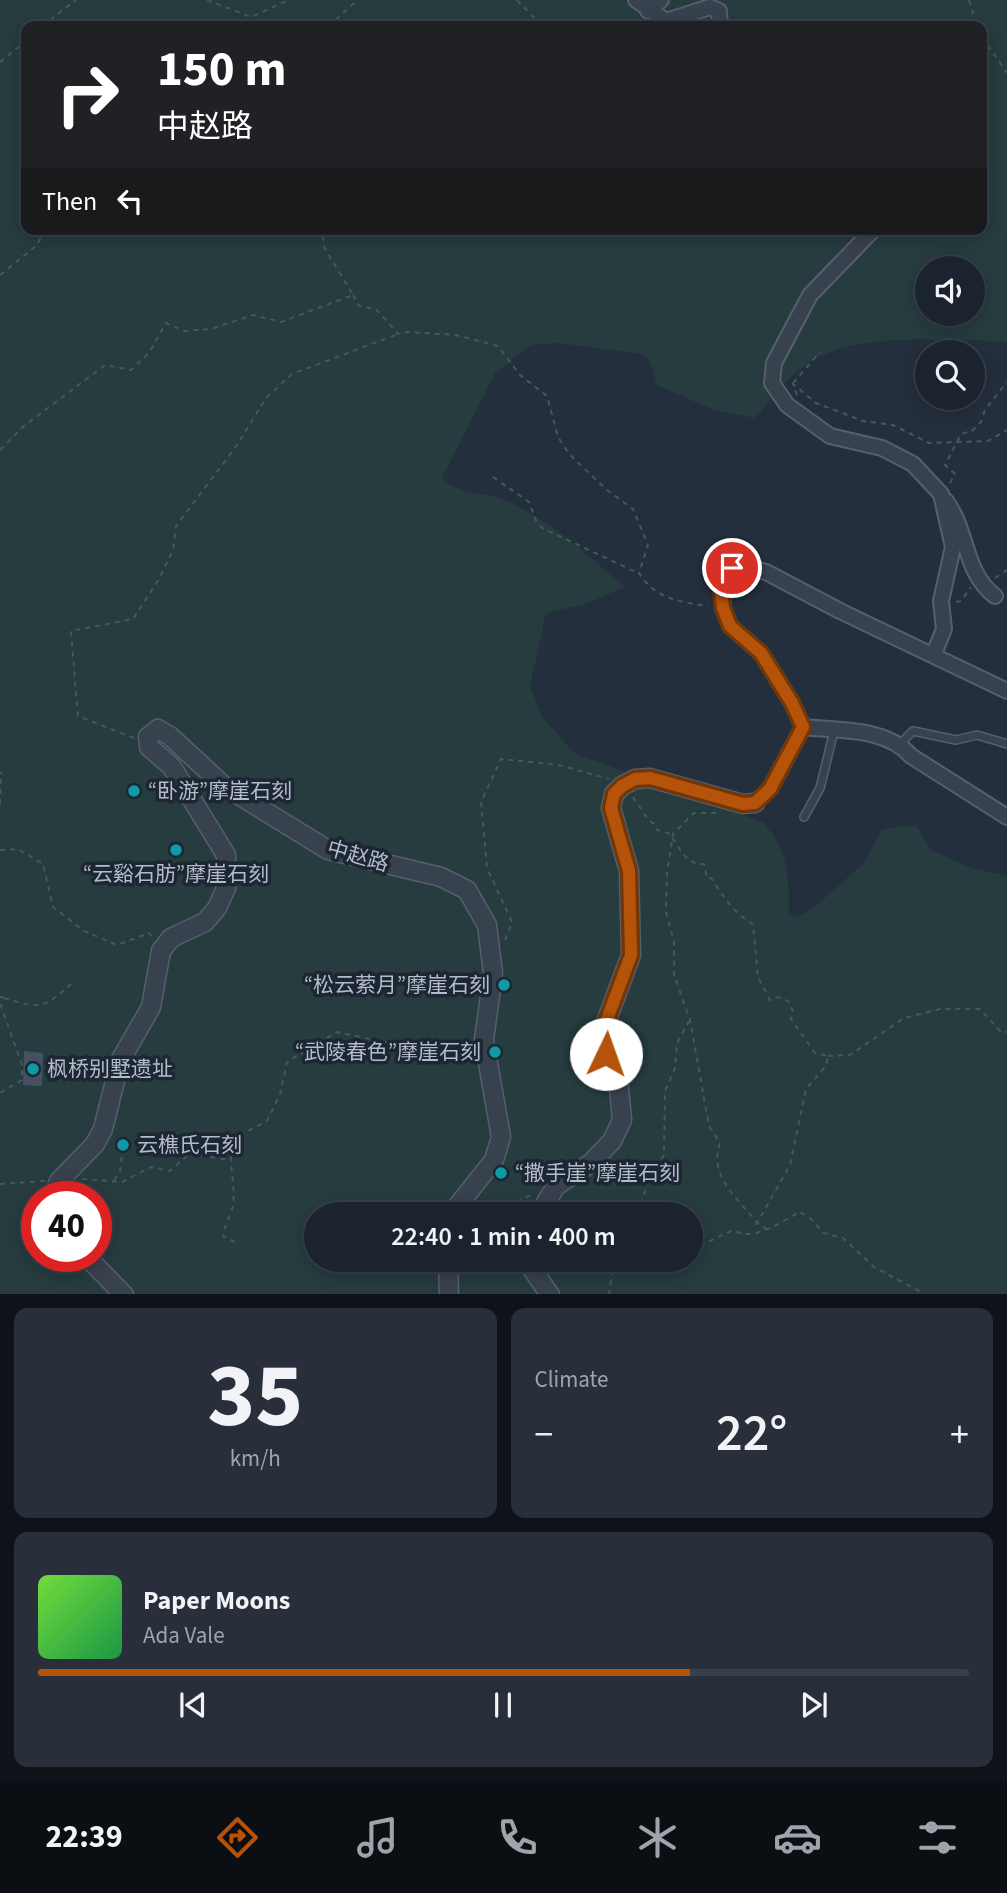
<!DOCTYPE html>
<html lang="en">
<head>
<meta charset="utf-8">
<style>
  body { margin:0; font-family:"Source Sans 3","Noto Sans SC",sans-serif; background:#282f3a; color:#f1f3f6; height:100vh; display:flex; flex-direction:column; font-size:26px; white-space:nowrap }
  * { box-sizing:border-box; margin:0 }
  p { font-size:23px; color:#a0a4aa }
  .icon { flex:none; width:38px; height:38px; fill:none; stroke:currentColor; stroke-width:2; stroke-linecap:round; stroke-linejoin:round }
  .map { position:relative; height:1294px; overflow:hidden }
  .panel { display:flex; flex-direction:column; gap:14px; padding:14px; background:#0f1319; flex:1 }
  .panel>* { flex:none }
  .banner { position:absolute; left:21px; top:21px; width:966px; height:214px; border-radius:14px; box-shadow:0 4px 18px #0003,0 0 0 2px #39404a; background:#202124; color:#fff; overflow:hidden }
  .fabs { position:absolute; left:915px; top:256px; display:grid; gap:14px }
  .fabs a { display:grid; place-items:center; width:70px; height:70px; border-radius:50%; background:#1b232e; box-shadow:0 4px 18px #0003,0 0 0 2px #39404a; font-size:35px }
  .speed { position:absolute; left:21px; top:1181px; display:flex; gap:14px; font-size:35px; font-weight:700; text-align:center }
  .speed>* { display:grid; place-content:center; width:91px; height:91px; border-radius:50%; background:#1b232e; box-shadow:0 4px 18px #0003,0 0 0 2px #39404a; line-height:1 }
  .speed .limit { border:10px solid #d22; background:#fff; color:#111 }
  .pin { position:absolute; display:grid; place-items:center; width:60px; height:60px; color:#fff; margin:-30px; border:4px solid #fff; border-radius:50%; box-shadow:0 2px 7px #0007 }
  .me { position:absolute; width:77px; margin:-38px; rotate:3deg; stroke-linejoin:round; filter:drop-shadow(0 0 5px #0008) }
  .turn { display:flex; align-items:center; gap:24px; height:147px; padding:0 21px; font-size:32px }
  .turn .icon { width:91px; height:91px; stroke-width:2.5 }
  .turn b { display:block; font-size:49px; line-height:60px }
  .then { display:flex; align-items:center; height:66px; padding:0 21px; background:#0003; gap:14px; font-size:26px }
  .big { font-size:52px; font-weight:600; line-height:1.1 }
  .panel .card { flex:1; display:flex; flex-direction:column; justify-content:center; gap:10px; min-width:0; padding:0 24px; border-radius:14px; background:#282f3a }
  .panel .dial { align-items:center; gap:0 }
  .dial b { font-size:91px; line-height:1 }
  .song { display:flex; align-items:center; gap:21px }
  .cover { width:84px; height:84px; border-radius:10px; background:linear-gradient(135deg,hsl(100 70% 55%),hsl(140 70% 35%)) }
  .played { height:7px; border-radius:4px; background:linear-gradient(90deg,#b45309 70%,#39404a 70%) }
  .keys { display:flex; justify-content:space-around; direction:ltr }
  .heat { display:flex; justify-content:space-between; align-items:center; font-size:38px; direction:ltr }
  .panel .tiles { flex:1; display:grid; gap:14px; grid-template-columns:1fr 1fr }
  .card:last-child { grid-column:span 2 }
  .trip { position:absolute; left:304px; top:1202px; width:399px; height:70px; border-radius:35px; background:#1b232e; box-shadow:0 4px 18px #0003,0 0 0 2px #39404a; font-weight:600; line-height:70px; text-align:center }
  .tabs { display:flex; height:112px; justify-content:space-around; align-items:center; background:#0b0e12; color:#a0a4aa }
  .tabs .icon { width:49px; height:49px }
  .tabs .on { color:#b45309 }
  .tabs b { font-size:32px; color:#f1f3f6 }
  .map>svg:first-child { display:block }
  .green { fill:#263c3f; fill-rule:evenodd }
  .building { fill:#455162 }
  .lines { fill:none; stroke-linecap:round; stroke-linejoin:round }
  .service-casing { stroke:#565f6c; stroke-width:10 }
  .minor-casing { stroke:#565f6c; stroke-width:18 }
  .tertiary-casing { stroke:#565f6c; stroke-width:21 }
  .path { stroke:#44595c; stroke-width:2; stroke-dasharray:5 5; stroke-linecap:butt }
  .service { stroke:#38414e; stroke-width:7 }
  .minor { stroke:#38414e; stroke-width:14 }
  .tertiary { stroke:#38414e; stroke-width:18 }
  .route-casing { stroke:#753606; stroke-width:18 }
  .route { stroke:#b45309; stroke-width:12 }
  .culture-dot { fill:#0f9aa8; stroke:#1d2633; stroke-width:2.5 }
  .labels { text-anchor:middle; stroke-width:7; stroke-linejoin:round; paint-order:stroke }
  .poi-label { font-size:21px; fill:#b4bcc9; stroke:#1d2633; text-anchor:start }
  .street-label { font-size:21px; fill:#b4bcc9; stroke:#1d2633 }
</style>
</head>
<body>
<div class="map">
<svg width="1007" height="1295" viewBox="0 0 1007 1295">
  <rect width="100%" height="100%" fill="#242f3e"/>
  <!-- green -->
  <path class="green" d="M 0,0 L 1007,0 L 1007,341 C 950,341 855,330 807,364 C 786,378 772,399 755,418 L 714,410 L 657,385 L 650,361 L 643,354 L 558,343 L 531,345 L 495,373 L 442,478 C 462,497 489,491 512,503 C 553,523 590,556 624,587 L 586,604 L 546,613 L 530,686 L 543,718 L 574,753 L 764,823 C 789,854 789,874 789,913 L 798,917 L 819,903 L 863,864 L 882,829 L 916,825 L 931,850 L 971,868 L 1007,876 L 1007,1294 L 0,1295 ZM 26,26 L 982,26 L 982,229 L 26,229 ZM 928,268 L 973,268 L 973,313 L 928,313 ZM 37,1197 L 96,1197 L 96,1256 L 37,1256 ZM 317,1214 L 691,1214 L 691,1260 L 317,1260 Z"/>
  <!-- building -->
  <path class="building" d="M 24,1051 L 43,1053 L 42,1086 L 23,1085 Z"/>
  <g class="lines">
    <defs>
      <g id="service">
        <path d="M 900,744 L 913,731 L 956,740 L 977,735 L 1007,744"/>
        <path d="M 804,817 L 820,788 L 834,731"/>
      </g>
      <g id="minor">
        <path d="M 636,0 L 666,21 L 710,7 L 719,11 L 720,26"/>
        <path d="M 648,11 L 661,0"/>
        <path d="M 874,229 L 810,295 L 774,363 L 772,383 L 787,405 L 830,436 L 882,448 L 913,464 L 941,494 L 953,547 L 941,601 L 944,629 L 934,654"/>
        <path d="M 946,501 C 968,531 964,573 995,596"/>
        <path d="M 803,727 C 838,731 886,727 911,756 L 1007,817"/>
        <path d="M 755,803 L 770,789 L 803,727 L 792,703 L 761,653 L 730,626 L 723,608 L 721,580 L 732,568 L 741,566 L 766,572 L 840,611 L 1007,691"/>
      </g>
      <g id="tertiary">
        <path d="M 53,1197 L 59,1181 L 95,1144 L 103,1129 L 120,1061 L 151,1007 L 161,951 L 171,938 L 205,922 L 217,908 L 226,888 L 226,855 L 172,767 L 149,747 L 148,737 L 158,729 L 170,736 L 224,786 L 328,850 L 441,877 L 467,890 L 487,925 L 493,973 L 484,1040 L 501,1137 L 494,1160 L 451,1214"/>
        <path d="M 539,1214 L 556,1186 L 591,1163 L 612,1141 L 622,1120 L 619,1088 L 606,1054 L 602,1033 L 631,955 L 629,871 L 611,808 L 614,794 L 622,786 L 635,779 L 650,778 L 743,804 L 755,803"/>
        <path d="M 86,1256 L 124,1295"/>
        <path d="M 448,1260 L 449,1295"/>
        <path d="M 532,1260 L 532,1269 L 550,1295"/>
      </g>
    </defs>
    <!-- service casing -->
    <use href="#service" class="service-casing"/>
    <!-- minor casing -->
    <use href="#minor" class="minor-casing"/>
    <!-- tertiary casing -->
    <use href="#tertiary" class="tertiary-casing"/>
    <!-- path -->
    <g class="path">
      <path d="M 207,0 L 251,17 L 289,0"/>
      <path d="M 517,0 L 542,26"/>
      <path d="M 969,0 L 977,26"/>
      <path d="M 42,26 L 76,0"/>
      <path d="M 328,26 L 358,0"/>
      <path d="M 634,26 L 647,24"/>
      <path d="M 982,37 L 1007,73"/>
      <path d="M 0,62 L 26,41"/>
      <path d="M 0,275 L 36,246 L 46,229"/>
      <path d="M 353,295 L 359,306 L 376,309 L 398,334 L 408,332 L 456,335 L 498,346 L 520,375 L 547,396 L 558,437 L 570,455 L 607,490 L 633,509 L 648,545 L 639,573 C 655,599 680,602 708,606"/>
      <path d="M 793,383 L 820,352"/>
      <path d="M 797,395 L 793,384 L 816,403 L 863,421 L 893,425 L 929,443 L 988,441 L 1007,430"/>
      <path d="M 0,450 L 24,426 L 105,365 L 131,370 L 149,353 L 166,323 L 184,331 L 211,329 L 253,315 L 281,322 L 353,295 L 324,247 L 322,229"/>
      <path d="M 493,477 L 529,502 L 537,523 L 544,529 L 638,573"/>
      <path d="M 950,483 L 955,474 L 945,465 L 961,434 L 972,431 L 981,422 L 985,410 L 1007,382"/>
      <path d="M 995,578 L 1007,570"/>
      <path d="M 956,602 L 961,601 L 971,587"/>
      <path d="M 134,738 L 78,716 L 71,631 L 133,619 L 159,579 L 173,550 L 176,526 L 235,448 L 266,398 L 292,374 L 398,334"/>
      <path d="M 633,797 L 649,821 L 655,824 L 657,830 L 668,833 C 680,845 683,865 704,864 L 707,878 L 711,878 C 723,896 734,914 753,924 L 758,977 L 770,1000 L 778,997 L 788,1001 L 793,1011 L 791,1019 L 815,1053 L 828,1056 L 826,1066 L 806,1089 L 790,1165 L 756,1225"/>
      <path d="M 0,804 L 1,772"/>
      <path d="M 716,813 L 694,813 L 673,834 L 667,872 L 666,912 L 674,942 L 674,975 L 690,1020 L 709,1126 L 720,1143 C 710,1171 730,1192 747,1211 C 755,1219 756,1224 767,1229"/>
      <path d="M 0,850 L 18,849 L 43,864 L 53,907 L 84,931 L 117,945 L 149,933 L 153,938"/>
      <path d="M 505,940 L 512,922 L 487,868 L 481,802 L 501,759 L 559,765 L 609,779"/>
      <path d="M 0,997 L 3,997 L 1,1006 L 22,1065 L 22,1080 L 0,1093"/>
      <path d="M 4,998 C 41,1010 45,1008 73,982"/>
      <path d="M 828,1056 L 850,1055 L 904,1018 L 940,1009 L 980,1009 L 1001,1032 L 1007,1032"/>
      <path d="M 82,1179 L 122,1182 L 151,1167 L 170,1171 L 190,1153 L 229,1160"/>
      <path d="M 114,1180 L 120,1172 L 123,1145"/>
      <path d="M 0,1184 L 45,1181"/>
      <path d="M 501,1214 L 520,1200 L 532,1195"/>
      <path d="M 638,1214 L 650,1175 L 664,1155 L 665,1091 L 675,1068 L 677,1043 L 689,1021"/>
      <path d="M 235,1242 L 223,1236 C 224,1225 231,1216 233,1205 C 236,1182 227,1161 233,1139 L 267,1121 L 280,1094 L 287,1062 L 337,1032 L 445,1055 L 470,1054"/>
      <path d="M 691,1250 L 733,1230 C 754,1243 781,1221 800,1212 L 810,1218 L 824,1233 L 843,1238 L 874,1267 L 921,1292 L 921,1295"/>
      <path d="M 464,1269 L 468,1260"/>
      <path d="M 609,1295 L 614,1260"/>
      <path d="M 936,1295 L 965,1295"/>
    </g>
    <!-- service -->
    <use href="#service" class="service"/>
    <!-- minor -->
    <use href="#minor" class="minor"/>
    <!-- tertiary -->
    <use href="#tertiary" class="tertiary"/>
  </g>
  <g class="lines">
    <defs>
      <path id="route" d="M 606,1054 L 602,1033 L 631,955 L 629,871 L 611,808 L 614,794 L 622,786 L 635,779 L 650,778 L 743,804 L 755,803 L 770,789 L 803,727 L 792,703 L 761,653 L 730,626 L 723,608 L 720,580 L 732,568"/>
    </defs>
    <!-- route casing -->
    <use href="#route" class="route-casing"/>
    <!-- route -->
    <use href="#route" class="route"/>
  </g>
  <!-- markers -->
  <g class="culture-dot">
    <circle cx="134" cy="791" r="7"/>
    <circle cx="176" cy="850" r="7"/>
    <circle cx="504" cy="985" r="7"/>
    <circle cx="495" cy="1052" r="7"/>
    <circle cx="33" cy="1069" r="7"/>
    <circle cx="123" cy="1145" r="7"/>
    <circle cx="501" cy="1173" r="7"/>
  </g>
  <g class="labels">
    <!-- poi labels -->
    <g class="poi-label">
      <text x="148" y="798">“卧游”摩崖石刻</text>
      <text x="176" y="881" text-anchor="middle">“云谿石肪”摩崖石刻</text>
      <text x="490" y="992" text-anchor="end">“松云萦月”摩崖石刻</text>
      <text x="481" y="1059" text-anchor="end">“武陵春色”摩崖石刻</text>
      <text x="47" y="1076">枫桥别墅遗址</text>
      <text x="137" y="1152">云樵氏石刻</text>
      <text x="515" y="1180">“撒手崖”摩崖石刻</text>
    </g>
    <!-- street labels -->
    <g class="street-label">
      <text transform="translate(358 856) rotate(16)" y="7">中赵路</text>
    </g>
  </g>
</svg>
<div class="fabs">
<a><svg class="icon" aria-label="sound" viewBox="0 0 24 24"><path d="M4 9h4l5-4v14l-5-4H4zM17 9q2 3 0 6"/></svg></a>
<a><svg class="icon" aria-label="search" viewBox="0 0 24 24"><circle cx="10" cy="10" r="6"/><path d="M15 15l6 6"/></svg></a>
</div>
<div class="speed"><div class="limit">40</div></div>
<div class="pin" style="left:732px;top:568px;background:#d93025"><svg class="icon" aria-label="arrive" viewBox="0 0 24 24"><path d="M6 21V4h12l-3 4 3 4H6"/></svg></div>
<svg class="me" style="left:606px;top:1054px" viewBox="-20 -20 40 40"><circle r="19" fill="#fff"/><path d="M0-13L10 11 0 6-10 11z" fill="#b45309"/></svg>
<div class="trip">22:40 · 1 min · 400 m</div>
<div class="banner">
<div class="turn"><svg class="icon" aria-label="right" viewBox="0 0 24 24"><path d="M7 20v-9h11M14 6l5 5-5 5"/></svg><div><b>150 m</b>中赵路</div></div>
<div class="then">Then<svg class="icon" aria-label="left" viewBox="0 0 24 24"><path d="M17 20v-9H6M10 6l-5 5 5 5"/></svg></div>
</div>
</div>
<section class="panel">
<div class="tiles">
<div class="card dial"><b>35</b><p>km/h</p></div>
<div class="card"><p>Climate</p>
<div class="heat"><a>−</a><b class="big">22°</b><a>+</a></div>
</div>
<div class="card">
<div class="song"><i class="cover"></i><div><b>Paper Moons</b><p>Ada Vale</p></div></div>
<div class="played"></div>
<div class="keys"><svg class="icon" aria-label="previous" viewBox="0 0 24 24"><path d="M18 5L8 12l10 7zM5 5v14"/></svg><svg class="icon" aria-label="pause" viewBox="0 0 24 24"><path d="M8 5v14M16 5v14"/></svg><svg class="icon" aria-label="next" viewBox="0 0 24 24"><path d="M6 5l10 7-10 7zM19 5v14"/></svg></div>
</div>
</div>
</section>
<nav class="tabs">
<b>22:39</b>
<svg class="icon on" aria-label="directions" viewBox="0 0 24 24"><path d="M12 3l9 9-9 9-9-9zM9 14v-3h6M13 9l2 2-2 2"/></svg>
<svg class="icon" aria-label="music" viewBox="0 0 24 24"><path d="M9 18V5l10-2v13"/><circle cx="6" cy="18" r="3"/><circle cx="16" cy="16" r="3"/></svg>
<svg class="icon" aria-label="phone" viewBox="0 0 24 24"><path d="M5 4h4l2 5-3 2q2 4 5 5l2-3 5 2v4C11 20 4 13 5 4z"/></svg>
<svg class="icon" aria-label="climate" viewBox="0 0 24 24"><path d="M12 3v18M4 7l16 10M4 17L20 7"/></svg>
<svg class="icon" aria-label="car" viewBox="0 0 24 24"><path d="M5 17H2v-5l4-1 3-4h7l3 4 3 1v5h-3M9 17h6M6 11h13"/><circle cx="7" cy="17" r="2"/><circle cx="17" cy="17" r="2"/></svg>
<svg class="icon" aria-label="filters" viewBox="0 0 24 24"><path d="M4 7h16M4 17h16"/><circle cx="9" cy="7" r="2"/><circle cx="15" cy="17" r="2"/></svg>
</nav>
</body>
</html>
